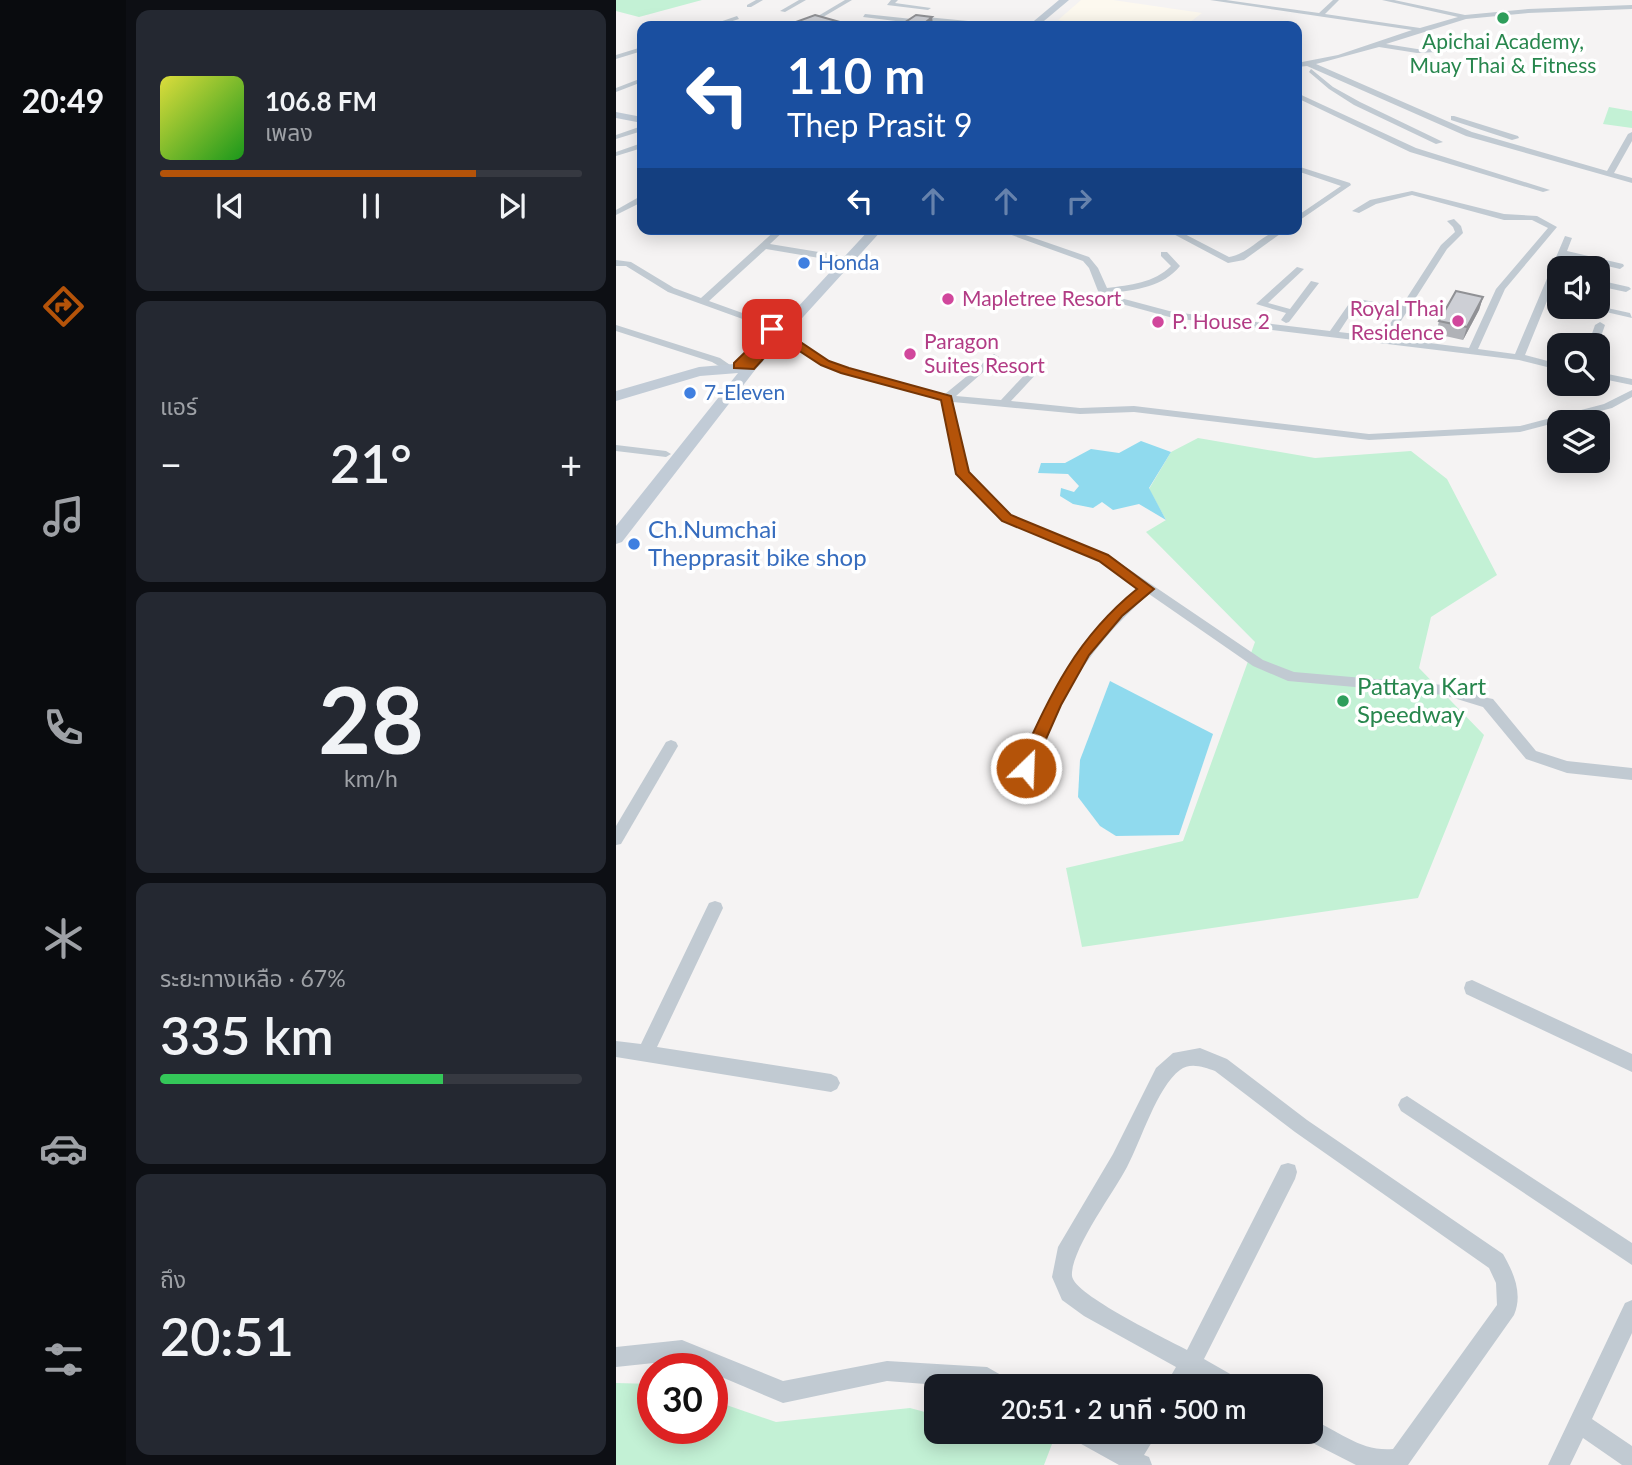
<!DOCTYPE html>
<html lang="th">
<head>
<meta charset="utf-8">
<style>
  body { margin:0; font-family:Lato,"Noto Sans Thai",sans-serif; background:#242831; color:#f1f3f6; height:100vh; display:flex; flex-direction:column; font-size:26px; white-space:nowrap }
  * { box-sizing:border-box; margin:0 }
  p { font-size:23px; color:#9ea1a6 }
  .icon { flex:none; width:38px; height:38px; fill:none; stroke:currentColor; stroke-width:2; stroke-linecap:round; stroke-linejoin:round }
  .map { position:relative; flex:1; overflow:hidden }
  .panel { display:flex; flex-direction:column; gap:10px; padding:10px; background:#0d0f14; width:490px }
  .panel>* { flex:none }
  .hud { position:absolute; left:21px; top:21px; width:665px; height:214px; border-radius:14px; box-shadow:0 4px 18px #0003; background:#1a4fa0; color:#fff; overflow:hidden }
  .buttons { position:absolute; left:931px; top:256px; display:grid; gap:14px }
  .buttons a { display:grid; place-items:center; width:63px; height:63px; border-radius:14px; background:#171b24; box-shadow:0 4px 18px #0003; font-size:35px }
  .speed { position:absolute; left:21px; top:1353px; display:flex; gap:14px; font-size:35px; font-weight:700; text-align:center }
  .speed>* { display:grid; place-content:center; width:91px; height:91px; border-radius:50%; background:#171b24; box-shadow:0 4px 18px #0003; line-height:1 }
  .speed .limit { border:10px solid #d22; background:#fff; color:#111 }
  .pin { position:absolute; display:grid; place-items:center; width:60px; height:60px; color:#fff; margin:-30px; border-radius:14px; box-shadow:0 4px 10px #0006 }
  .me { position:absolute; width:77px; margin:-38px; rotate:24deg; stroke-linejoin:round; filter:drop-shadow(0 0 5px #0008) }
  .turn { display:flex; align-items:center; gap:24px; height:147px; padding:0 35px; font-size:32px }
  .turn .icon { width:91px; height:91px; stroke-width:2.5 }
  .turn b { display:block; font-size:49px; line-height:60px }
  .lanes { display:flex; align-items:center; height:66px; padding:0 35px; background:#0003; justify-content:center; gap:35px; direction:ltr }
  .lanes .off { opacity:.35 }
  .big { font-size:52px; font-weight:600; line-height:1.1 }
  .panel .tile { flex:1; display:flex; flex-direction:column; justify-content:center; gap:10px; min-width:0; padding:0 24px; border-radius:14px; background:#242831 }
  .panel .dial { align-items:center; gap:0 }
  .dial b { font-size:91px; line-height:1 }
  .song { display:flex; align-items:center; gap:21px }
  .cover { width:84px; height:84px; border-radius:10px; background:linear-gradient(135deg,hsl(60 70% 55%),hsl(120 70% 35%)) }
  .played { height:7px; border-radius:4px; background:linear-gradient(90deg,#b45309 75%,#363941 75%) }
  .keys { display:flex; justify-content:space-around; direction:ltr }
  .heat { display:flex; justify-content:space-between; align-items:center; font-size:38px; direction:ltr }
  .charge { height:10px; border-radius:5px; background:linear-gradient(90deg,#34c759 67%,#363941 0) }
  .trip { position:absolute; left:308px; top:1374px; width:399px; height:70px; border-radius:14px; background:#171b24; box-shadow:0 4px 18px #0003; font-weight:600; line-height:70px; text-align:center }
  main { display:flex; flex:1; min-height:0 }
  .tabs { display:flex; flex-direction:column; width:126px; justify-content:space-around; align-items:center; background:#090b0e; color:#9ea1a6 }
  .tabs .icon { width:49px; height:49px }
  .tabs .current { color:#b45309 }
  .tabs b { font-size:32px; color:#f1f3f6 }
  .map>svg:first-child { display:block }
  .commercial { fill:#fdf9ef }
  .green { fill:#c3f1d5 }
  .water { fill:#90daee }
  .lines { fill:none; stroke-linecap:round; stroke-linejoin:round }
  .street { fill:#c1cad2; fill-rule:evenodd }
  .secondary { fill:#c1cbd6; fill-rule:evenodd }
  .wall { fill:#b0b2b7 }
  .shaded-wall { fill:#909195 }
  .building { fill:#cdcfd5; stroke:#909195; stroke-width:2 }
  .route { fill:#b45309; stroke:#753606; stroke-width:2 }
  .leisure-dot { fill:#2e9e5b; stroke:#fff; stroke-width:2.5 }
  .shop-dot { fill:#3f7fe0; stroke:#fff; stroke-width:2.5 }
  .hotel-dot { fill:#d1479c; stroke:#fff; stroke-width:2.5 }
  .labels { text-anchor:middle; stroke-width:7; stroke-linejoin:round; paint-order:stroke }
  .far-leisure-label { font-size:21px; fill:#27864d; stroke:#fff }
  .far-shop-label { font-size:21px; fill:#366cbe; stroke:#fff; text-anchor:start }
  .far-hotel-label { font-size:21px; fill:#b23c85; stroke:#fff; text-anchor:start }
  .shop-label { font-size:24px; fill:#366cbe; stroke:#fff; text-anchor:start }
  .leisure-label { font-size:24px; fill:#27864d; stroke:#fff; text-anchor:start }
</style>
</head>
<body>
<main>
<nav class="tabs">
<b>20:49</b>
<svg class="icon current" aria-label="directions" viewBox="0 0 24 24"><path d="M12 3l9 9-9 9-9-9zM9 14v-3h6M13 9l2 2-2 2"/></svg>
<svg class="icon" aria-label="music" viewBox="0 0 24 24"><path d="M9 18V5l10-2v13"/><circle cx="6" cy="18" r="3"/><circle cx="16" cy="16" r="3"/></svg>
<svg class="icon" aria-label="phone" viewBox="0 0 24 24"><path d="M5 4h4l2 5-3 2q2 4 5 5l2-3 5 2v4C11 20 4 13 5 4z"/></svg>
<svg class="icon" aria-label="climate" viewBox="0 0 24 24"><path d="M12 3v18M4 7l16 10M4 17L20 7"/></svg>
<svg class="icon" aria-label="car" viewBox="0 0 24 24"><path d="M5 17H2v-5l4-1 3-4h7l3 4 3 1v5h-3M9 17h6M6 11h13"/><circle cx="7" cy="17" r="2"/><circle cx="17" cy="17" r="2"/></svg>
<svg class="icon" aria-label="filters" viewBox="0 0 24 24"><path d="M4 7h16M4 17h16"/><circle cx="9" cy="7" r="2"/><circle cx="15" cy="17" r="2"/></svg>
</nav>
<section class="panel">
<div class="tile">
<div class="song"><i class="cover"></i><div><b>106.8 FM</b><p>เพลง</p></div></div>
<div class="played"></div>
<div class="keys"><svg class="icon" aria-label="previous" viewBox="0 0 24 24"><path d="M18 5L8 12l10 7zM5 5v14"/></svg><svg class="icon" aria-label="pause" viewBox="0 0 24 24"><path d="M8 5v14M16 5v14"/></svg><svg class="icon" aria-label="next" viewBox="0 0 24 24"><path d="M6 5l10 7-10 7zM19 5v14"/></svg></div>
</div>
<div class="tile"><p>แอร์</p>
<div class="heat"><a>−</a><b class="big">21°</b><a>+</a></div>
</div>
<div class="tile dial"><b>28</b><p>km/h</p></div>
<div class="tile"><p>ระยะทางเหลือ · 67%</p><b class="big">335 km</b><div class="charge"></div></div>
<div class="tile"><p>ถึง</p><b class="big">20:51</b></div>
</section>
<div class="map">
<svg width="1016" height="1465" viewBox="0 0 1016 1465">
  <rect width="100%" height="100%" fill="#f5f3f3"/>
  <!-- commercial -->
  <path class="commercial" d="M 465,0 L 497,0 L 586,13 L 569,26 L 483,26 L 442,20 Z"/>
  <!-- green -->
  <g class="green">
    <path d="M 0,0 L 86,0 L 23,17 L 0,11 Z"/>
    <path d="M 993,107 L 1016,111 L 1016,128 L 987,124 Z"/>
    <path d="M 582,438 L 699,458 L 795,451 L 831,479 L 881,575 L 815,617 L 803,668 L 868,735 L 802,898 L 466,947 L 450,868 L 567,841 L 639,642 L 530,532 L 550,520 L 533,489 L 555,452 Z"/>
    <path d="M 0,1383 L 37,1384 L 37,1428 L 96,1428 L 96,1400 L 160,1422 L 294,1408 L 320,1415 L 320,1432 L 386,1432 L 436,1444 L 428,1465 L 0,1465 Z"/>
  </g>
  <!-- water -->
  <g class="water">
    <path d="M 525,441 L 555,452 L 533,488 L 550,520 L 523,504 L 497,510 L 486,502 L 477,508 L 457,504 L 444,496 L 445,488 L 458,492 L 463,486 L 452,474 L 422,473 L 425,463 L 449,463 L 475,449 L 503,453 Z"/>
    <path d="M 494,681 L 597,734 L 563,835 L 500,836 L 484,826 L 462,797 L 464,760 Z"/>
  </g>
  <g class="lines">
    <!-- street -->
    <g class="street">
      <path d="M 140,0 L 147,0 L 135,7 L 131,7 L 131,5 Z"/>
      <path d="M 183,0 L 190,0 L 169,12 L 164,11 Z"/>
      <path d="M 229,0 L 236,0 L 202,20 L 197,19 Z"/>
      <path d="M 275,0 L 282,0 L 279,3 L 315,8 L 312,10 L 271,5 Z"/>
      <path d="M 594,0 L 610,0 L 703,13 L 717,0 L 723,0 L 709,14 L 804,28 L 842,17 L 766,0 L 778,0 L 849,15 L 912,9 L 1016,5 L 1016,9 L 912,13 L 850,19 L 770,44 L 801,49 L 926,44 L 924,47 L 801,53 L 763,47 L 700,64 L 856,132 L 991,171 L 1012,134 L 1016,132 L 1016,141 L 998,173 L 1016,178 L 1016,183 L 850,136 L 691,66 L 681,67 L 681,63 L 722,55 L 796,30 Z"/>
      <path d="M 249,14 L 296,19 L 299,21 L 296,23 L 247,17 Z"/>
      <path d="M 121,16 L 123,19 L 101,26 L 92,26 Z"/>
      <path d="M 300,16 L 352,21 L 355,23 L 352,25 L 298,19 Z"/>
      <path d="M 26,47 L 26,51 L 0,59 L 0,55 Z"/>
      <path d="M 695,69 L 717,87 L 744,102 L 827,142 L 820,144 L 738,105 L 713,89 L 693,72 Z"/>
      <path d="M 26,78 L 26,82 L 0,92 L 0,88 Z"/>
      <path d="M 681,93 L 800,148 L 934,190 L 927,192 L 794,152 L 681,98 Z"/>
      <path d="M 838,116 L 902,136 L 903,138 L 896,140 L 835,120 L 835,116 Z"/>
      <path d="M 23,127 L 26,127 L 26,131 L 0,139 L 0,135 Z"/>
      <path d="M 23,144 L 26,144 L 26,148 L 0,156 L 0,152 Z"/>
      <path d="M 681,166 L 734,183 L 735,185 L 681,222 L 681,216 L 725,186 L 681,171 Z"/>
      <path d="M 796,191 L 888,214 L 921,216 L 941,227 L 889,289 L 862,349 L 899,354 L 949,236 L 956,238 L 951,251 L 1007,264 L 1008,266 L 1004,269 L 949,256 L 933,296 L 943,298 L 943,304 L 931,301 L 909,355 L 943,364 L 943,370 L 903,360 L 557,318 L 491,300 L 482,291 L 473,268 L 467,261 L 379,229 L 392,229 L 473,257 L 482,268 L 491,288 C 514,285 538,283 555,266 L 545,256 L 545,252 L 551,252 L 564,266 C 547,287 520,290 494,293 L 497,296 L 557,312 L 714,331 L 737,298 L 785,307 L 825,245 L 839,232 L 837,227 L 831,221 L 838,219 L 845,226 L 847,233 L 831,249 L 774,338 L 853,348 L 880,289 L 932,228 L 916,220 L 888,220 L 796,195 L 760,204 L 743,213 L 736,211 L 754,200 ZM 742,303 L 782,312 L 765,337 L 723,332 Z"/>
      <path d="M 23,197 L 26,197 L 26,202 L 0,215 L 0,210 Z"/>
      <path d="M 161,229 L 170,229 L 154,244 L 221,255 L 225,258 L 221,261 L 150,249 L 93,301 L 160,325 L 162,327 L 157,330 L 52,292 L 10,266 L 0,266 L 0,260 L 15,262 L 58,288 L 85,298 Z"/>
      <path d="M 548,229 L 559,229 L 613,257 C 635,254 649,229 671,229 L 628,260 L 612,263 Z"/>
      <path d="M 681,267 L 688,269 L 652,303 L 674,309 L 695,281 L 703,283 L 673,322 L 670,323 L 665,320 L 670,313 L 640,304 Z"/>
      <path d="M 982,280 L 1013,287 L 1015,289 L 1010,292 L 982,286 Z"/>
      <path d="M 964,306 L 982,306 L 1014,313 L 1016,318 Z"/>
      <path d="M 984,322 L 989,325 L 982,345 L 972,345 L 979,325 Z"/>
      <path d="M 0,325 L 104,358 L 117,367 L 108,369 L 96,362 L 0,331 Z"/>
      <path d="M 161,332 L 167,332 L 213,361 L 233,369 L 329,394 L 378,354 L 383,357 L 382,359 L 340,396 L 385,400 L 413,370 L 417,369 L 422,372 L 395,401 L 464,408 L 518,406 L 753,434 L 904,426 L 988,404 L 1016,390 L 1016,397 L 996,408 L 904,432 L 753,440 L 518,412 L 464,414 L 337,402 L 352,473 L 395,515 L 492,555 L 647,660 L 678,672 L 828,685 L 872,698 L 877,699 L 920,751 L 951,761 L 1016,768 L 1016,780 L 951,773 L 910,759 L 867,707 L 828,695 L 672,681 L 637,666 L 533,594 C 500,623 472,655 451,694 C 438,719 428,746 415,772 L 405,772 L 403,768 C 436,695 462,642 524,588 L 484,561 L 387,521 L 341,474 L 326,400 L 225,373 L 205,365 L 161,336 Z"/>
      <path d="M 982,372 L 1016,379 L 1016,385 L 982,378 Z"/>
      <path d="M 0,445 L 50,451 L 55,454 L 50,457 L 0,451 Z"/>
      <path d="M 55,740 L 60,742 L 62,746 L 5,844 L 0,845 L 0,826 L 50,742 Z"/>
      <path d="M 99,901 L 105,903 L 107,908 L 41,1047 L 215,1074 L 221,1077 L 224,1083 L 221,1089 L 215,1092 L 0,1057 L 0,1041 L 25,1044 L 93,903 Z"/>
      <path d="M 856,980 L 1016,1054 L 1016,1072 L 850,994 L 848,988 L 850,982 Z"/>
      <path d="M 584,1048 L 611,1059 L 691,1120 L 887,1254 C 898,1273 907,1294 898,1315 L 792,1465 L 740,1465 L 687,1438 L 685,1432 L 695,1432 L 695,1419 C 723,1431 745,1452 777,1449 L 881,1305 L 880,1283 L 873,1268 L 679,1132 L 599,1071 C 588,1067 574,1062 564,1070 C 541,1087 525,1141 511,1167 C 498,1192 454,1251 456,1276 C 458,1295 551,1339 571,1350 L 665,1165 L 672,1163 L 679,1165 L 681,1172 L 679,1179 L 588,1359 L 623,1379 L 627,1386 L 595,1386 L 578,1377 L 572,1386 L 549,1386 L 560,1367 L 468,1316 L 446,1300 L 436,1277 L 442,1247 L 497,1154 L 540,1068 L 557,1053 Z"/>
      <path d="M 791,1096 L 1016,1243 L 1016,1265 L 785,1111 L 782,1105 L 785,1099 Z"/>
      <path d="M 1016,1300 L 1016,1333 L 976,1419 L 1016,1446 L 1016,1465 L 1006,1465 L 967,1438 L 954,1465 L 932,1465 L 1009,1303 Z"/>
      <path d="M 66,1340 L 167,1381 L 271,1361 L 371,1367 L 392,1379 L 396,1386 L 335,1386 L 271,1381 L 167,1403 L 96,1373 L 96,1368 L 85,1368 L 66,1360 L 0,1367 L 0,1347 Z"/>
      <path d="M 455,1432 L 487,1432 L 509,1444 L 518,1432 L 542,1432 L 528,1455 L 533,1457 L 536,1465 L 503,1465 L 458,1440 Z"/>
    </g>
    <!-- secondary -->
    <g class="secondary">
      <path d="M 443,0 L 453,0 L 422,26 L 412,26 Z"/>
      <path d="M 0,112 L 26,117 L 26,123 L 0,118 Z"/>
      <path d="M 254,229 L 267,229 L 139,370 L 6,542 L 0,544 L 0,526 L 122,373 L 84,376 L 0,401 L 0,391 L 83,367 L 130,363 Z"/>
    </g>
  </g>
  <!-- wall -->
  <path class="wall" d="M 867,297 L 863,310 L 847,340 L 820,334 L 823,321 Z"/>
  <!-- shaded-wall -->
  <g class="shaded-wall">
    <path d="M 316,17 L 317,24 L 314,26 L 305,26 Z"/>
    <path d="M 867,297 L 863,310 L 847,340 L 851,327 Z"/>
  </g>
  <!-- building -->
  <g class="building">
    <path d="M 199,15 L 238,26 L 169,26 Z"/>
    <path d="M 300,15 L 316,17 L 305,26 L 285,25 Z"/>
    <path d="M 840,291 L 867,297 L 851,327 L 823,321 Z"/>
  </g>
  <!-- route -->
  <path class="route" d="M 156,326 L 161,329 L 145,348 L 160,331 L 168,331 L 213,361 L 233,368 L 335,396 L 353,472 L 395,515 L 492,555 L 538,589 L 506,616 L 473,655 L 445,705 L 415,773 L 404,773 L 401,768 C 434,696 458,640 521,589 L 483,561 L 386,521 L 340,474 L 325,400 L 225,373 L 205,365 L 165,339 L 138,369 L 118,368 L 118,363 Z"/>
  <!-- markers -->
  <g class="leisure-dot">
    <circle cx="887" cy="18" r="7"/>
    <circle cx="727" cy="701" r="7"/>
  </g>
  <g class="shop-dot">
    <circle cx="188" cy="263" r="7"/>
    <circle cx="74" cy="393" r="7"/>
    <circle cx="18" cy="544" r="7"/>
  </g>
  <g class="hotel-dot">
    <circle cx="332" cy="299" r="7"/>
    <circle cx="842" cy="321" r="7"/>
    <circle cx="542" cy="322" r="7"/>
    <circle cx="294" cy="354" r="7"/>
  </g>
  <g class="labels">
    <!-- far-leisure labels -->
    <g class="far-leisure-label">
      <text x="887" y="49">Apichai Academy,<tspan x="887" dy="24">Muay Thai &amp; Fitness</tspan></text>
    </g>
    <!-- far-shop labels -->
    <g class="far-shop-label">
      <text x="202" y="270">Honda</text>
      <text x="88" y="400">7-Eleven</text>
    </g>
    <!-- far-hotel labels -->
    <g class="far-hotel-label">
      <text x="346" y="306">Mapletree Resort</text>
      <text x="828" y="316" text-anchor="end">Royal Thai<tspan x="828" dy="24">Residence</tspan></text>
      <text x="556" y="329">P. House 2</text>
      <text x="308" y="349">Paragon<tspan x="308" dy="24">Suites Resort</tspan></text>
    </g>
    <!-- shop labels -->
    <g class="shop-label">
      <text x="32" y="538">Ch.Numchai<tspan x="32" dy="28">Thepprasit bike shop</tspan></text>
    </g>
    <!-- leisure labels -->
    <g class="leisure-label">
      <text x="741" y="695">Pattaya Kart<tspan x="741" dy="28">Speedway</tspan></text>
    </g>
  </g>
</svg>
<div class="buttons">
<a><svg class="icon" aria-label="sound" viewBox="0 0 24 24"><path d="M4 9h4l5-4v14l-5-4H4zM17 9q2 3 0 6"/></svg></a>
<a><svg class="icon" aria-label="search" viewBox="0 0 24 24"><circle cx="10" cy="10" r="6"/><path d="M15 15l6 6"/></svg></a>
<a><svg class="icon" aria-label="layers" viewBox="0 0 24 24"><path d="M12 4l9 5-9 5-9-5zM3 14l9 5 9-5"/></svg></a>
</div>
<div class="speed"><div class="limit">30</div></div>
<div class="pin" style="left:156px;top:329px;background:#d93025"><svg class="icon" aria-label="arrive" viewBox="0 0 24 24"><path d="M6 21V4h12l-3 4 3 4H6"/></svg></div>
<svg class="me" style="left:410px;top:768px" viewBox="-20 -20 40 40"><circle r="17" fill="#b45309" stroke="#fff" stroke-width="3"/><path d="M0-11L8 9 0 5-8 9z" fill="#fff"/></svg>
<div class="trip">20:51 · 2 นาที · 500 m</div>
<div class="hud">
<div class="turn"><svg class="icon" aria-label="left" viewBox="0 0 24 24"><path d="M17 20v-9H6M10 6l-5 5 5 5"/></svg><div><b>110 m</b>Thep Prasit 9</div></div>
<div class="lanes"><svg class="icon" aria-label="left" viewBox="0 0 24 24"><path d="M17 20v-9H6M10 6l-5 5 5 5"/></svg><svg class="icon off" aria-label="ahead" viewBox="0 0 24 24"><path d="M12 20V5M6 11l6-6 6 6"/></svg><svg class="icon off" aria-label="ahead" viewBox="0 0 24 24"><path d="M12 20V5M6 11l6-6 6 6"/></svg><svg class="icon off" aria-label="right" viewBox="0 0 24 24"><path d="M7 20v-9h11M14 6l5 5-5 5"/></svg></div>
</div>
</div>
</main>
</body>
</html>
